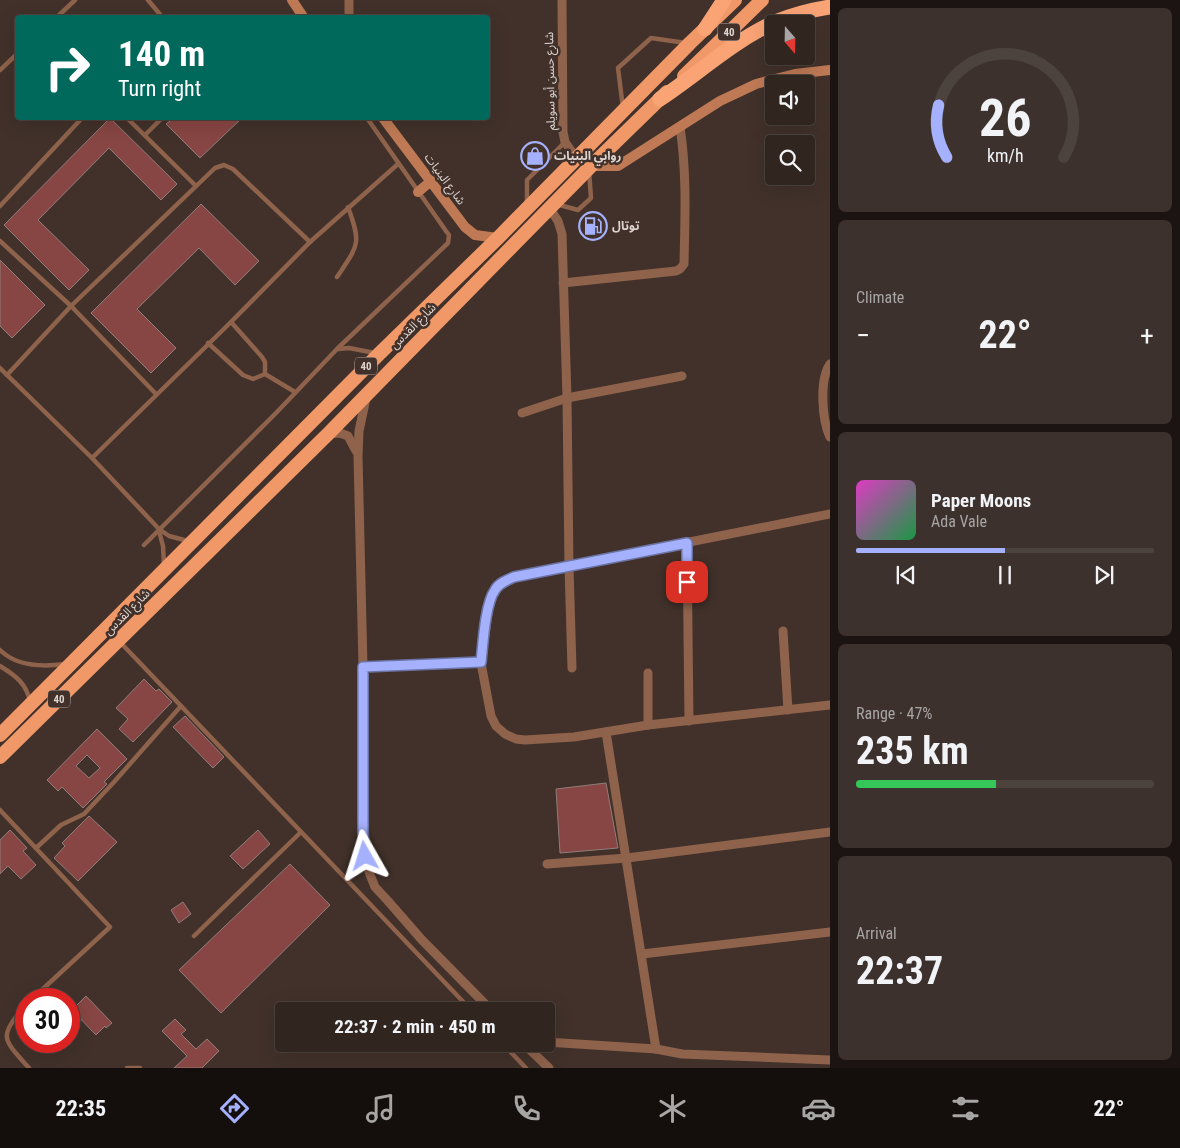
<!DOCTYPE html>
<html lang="en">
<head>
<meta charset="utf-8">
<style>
  body { margin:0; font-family:"Roboto Condensed","Noto Sans Arabic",sans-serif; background:#3d312d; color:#f1f3f6; height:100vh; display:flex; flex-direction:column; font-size:19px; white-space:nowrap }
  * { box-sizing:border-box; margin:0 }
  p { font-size:16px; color:#a8a5a5 }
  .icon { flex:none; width:28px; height:28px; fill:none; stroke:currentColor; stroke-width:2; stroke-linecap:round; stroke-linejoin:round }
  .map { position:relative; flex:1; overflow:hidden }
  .side { display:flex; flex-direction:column; gap:8px; padding:8px; background:#1b1412; width:350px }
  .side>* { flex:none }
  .top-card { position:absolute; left:15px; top:15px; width:475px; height:105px; border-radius:5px; box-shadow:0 5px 20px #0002,0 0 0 1px #4c423e; background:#00695c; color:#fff; overflow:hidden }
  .needle { width:32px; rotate:160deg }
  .buttons { position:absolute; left:765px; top:15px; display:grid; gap:10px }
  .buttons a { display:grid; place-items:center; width:50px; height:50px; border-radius:5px; background:#312520; box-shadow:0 5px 20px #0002,0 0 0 1px #4c423e; font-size:25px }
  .speed { position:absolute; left:15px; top:988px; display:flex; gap:10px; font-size:25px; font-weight:700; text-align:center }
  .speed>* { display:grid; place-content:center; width:65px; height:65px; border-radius:50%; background:#312520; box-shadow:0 5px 20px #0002,0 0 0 1px #4c423e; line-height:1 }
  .speed .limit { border:8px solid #d22; background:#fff; color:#111 }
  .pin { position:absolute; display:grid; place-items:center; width:42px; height:42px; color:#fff; margin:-21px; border-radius:10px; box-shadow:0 2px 8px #0006 }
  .me { position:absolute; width:55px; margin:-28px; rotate:354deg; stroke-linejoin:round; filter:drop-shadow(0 0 4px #0008) }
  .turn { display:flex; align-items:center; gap:18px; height:105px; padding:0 20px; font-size:22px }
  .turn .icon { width:65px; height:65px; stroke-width:2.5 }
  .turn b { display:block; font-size:35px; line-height:42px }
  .big { font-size:38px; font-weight:700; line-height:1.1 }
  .side .widget { flex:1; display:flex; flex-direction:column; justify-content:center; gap:8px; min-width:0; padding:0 18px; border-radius:8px; background:#3d312d }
  .side .dial { align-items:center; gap:0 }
  .dial svg { height:130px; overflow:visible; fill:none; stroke:#4c423e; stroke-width:7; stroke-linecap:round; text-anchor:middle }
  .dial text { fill:#f1f3f6; stroke:none }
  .song { display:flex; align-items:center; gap:15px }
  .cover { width:60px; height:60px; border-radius:8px; background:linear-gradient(135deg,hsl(310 70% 55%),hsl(140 70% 35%)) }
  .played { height:5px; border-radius:2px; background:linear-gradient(90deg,#a5b1fc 50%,#4c423e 50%) }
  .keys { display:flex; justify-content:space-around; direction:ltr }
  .heat { display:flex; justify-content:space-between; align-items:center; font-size:28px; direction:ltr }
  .charge { height:8px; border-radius:4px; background:linear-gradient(90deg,#34c759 47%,#4c423e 0) }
  .trip { position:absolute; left:275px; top:1002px; width:280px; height:50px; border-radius:5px; background:#312520; box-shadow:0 5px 20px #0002,0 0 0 1px #4c423e; font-weight:700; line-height:50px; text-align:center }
  .menu { display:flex; height:80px; justify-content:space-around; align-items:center; background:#140f0d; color:#a8a5a5 }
  .menu .icon { width:35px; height:35px }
  .menu .selected { color:#a5b1fc }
  .menu b { font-size:22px; color:#f1f3f6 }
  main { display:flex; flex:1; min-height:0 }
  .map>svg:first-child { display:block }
  .building { fill:#874643; stroke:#917d7b; fill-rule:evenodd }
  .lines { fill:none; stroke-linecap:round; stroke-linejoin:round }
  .service { stroke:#8e624b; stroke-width:4.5 }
  .minor { stroke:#8e624b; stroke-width:9 }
  .secondary { stroke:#bf7a55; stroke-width:10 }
  .trunk { stroke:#f09868; stroke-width:14 }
  .motorway { stroke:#faa476; stroke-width:15 }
  .route-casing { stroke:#6b73a4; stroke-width:12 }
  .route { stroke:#a5b1fc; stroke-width:9 }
  .labels { text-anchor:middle; stroke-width:5; stroke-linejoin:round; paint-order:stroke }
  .shield { fill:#41312a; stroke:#afa39e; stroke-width:1 }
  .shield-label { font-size:11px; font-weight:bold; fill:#ded4d0 }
  .street-label { font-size:12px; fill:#ded4d0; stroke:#41312a }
  .poi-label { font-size:12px; font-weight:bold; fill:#ded4d0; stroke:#41312a; text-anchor:start }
</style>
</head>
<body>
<main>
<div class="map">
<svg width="830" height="1068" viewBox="0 0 830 1068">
  <rect width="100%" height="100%" fill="#41312a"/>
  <!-- building -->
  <g class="building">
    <path d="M 110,118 L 177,184 L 161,200 L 109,148 L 38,220 L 89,270 L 69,290 L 4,225 Z"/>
    <path d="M 174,118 L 242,118 L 200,158 L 166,124 Z"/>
    <path d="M 201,204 L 259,261 L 235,285 L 199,248 L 137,309 L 176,348 L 151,373 L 91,313 Z"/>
    <path d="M 598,215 L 605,230 L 588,238 L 581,223 Z"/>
    <path d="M 0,260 L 45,305 L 12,338 L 0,326 Z"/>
    <path d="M 144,679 L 156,691 L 159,689 L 172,702 L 133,742 L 119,729 L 128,719 L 116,708 Z"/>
    <path d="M 185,716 L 224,757 L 213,768 L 173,727 Z"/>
    <path d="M 97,729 L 127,759 L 104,782 L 107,784 L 83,808 L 62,787 L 58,791 L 47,780 ZM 87,755 L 100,768 L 89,778 L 76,766 Z"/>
    <path d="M 606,783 L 618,848 L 560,853 L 556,789 Z"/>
    <path d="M 89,816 L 117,842 L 78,881 L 54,858 L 65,846 L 62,843 Z"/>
    <path d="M 10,830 L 27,848 L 23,851 L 36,865 L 21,879 L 8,866 L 0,874 L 0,840 Z"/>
    <path d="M 258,830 L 270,844 L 243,869 L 230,856 Z"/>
    <path d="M 290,864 L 330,905 L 221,1013 L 179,970 Z"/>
    <path d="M 183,902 L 191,914 L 179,923 L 171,910 Z"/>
    <path d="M 86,996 L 112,1023 L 106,1028 L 105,1026 L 96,1035 L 72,1010 Z"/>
    <path d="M 175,1019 L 186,1030 L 181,1034 L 196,1049 L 207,1039 L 219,1051 L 202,1068 L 174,1068 L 187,1056 L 162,1031 Z"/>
  </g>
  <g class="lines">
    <!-- service -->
    <g class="service">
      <path d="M 148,0 L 163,18"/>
      <path d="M 56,18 L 75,0"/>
      <path d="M 0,70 L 18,53"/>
      <path d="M 623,108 L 618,68 L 651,38 L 686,43"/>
      <path d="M 127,118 L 196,186"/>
      <path d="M 145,135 L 162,118"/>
      <path d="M 527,202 L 527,180 L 565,142"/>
      <path d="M 556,204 L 578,210 L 591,198 L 589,171"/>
      <path d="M 0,206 L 82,118"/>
      <path d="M 0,241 L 71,306 L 156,394"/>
      <path d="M 337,277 C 358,245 362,245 348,207"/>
      <path d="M 208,343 L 243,375 L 253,379 L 265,374"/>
      <path d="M 338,349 L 349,348 L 375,353"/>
      <path d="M 0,368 L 92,458 L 159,529 L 169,536 L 188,541"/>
      <path d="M 7,375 L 71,306 L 215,168 L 224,165 L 233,169 L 310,242"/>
      <path d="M 295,392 L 265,374 L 265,362 L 262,357 L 231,322 L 310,242 L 398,164"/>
      <path d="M 92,458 L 231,322"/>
      <path d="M 159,531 L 163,546 L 164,565"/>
      <path d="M 144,545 L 276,413 L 337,349 L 448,243 L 449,235 L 446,231 L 367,118"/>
      <path d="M 119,641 L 472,1011"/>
      <path d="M 0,650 C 16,666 43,667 65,664"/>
      <path d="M 0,666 C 15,675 27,684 30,702"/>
      <path d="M 0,810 L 110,927 L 32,999"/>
      <path d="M 36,848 L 61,825 L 84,814 L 114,782 L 181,706"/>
      <path d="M 194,936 L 301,832"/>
      <path d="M 26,1004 C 0,1037 0,1036 29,1068"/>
      <path d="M 503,1044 L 526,1068"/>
      <path d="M 127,1068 L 140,1068"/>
    </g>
    <!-- minor -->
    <g class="minor">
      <path d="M 562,0 L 563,132 L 565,142 L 576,158"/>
      <path d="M 349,18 L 349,0"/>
      <path d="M 550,209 L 558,221 L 562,234 L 567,398 L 569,567 L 572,668"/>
      <path d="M 563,283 L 676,271 L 680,269 L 684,264 C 685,218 687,173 680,127"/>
      <path d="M 830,364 C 819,380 822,420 830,437"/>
      <path d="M 366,398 L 359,431 L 358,456 L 363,667 L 363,832 L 369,872 L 375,887 L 388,901 L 422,940 L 492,1011"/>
      <path d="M 522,413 L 567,398 L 682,376"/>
      <path d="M 328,434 L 340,433 L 348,436 L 356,451"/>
      <path d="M 830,514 L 514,577 L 501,583 L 495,589 L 490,599 L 481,663 L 491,716 L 496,726 L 505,734 L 516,739 L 525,740 L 574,737 L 648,725 L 830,705"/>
      <path d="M 687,543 L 689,721"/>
      <path d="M 783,631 L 788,710"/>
      <path d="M 363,667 L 481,663"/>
      <path d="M 648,725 L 648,673"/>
      <path d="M 606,732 L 656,1049"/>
      <path d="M 547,864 L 627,858 L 830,832"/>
      <path d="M 642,954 L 830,932"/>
      <path d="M 546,1042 L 656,1049 L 682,1054 L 830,1060"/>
      <path d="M 524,1044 L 549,1068"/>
    </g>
    <!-- secondary -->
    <g class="secondary">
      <path d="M 292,0 L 304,18"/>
      <path d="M 383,118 L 465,227 L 475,235 L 498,238"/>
      <path d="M 591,166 L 618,166 L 720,101 L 756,84 L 795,74 L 830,70"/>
      <path d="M 418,192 L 431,181"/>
    </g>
    <!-- trunk -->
    <g class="trunk">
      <path d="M 684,76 L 762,0"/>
      <path d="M 0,735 L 379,354 L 498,238 L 690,43 L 735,0"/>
      <path d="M 0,757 L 328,434 L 591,166 L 667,92"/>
    </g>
    <!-- motorway -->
    <g class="motorway">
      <path d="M 705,29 L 724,0"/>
      <path d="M 660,99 C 698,74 733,41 775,22 C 792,15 811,10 830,7"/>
    </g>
  </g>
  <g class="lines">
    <defs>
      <path id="route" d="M 365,856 L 363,832 L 363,667 L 481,662 C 483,644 485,604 495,590 C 499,583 507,580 514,577 L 687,543 L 687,582"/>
    </defs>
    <!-- route casing -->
    <use href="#route" class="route-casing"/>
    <!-- route -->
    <use href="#route" class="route"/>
  </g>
  <!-- icons -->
  <defs>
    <symbol id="shop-ring" viewBox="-11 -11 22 22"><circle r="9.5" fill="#41312a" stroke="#a5b1fc" stroke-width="1.5"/><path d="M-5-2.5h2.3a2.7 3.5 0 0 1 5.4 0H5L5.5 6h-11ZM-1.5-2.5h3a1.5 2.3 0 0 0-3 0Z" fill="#a5b1fc"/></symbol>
    <symbol id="fuel-ring" viewBox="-11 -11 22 22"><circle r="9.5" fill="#41312a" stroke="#a5b1fc" stroke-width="1.5"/><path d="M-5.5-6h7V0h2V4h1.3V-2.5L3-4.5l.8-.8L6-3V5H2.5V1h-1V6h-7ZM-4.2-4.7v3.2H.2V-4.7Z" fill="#a5b1fc"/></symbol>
  </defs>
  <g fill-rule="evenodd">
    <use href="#shop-ring" x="519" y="140" width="32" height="32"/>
    <use href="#fuel-ring" x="577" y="210" width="32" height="32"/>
  </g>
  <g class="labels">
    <!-- shield labels -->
    <g class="shield">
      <rect x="718" y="23.5" width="22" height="17" rx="4"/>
      <rect x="355" y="357.5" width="22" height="17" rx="4"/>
      <rect x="48" y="690.5" width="22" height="17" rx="4"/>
    </g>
    <g class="shield-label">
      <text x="729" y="36">40</text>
      <text x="366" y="370">40</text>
      <text x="59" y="703">40</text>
    </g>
    <!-- street labels -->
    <g class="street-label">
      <text transform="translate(550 81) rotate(-91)" y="4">شارع حسن أبو سويلم</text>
      <text transform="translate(445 179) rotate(54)" y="4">شارع البنيات</text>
      <text transform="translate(413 326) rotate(-45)" y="4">شارع القدس</text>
      <text transform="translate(127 612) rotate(-45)" y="4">شارع القدس</text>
    </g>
    <!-- poi labels -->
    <g class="poi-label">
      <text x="554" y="160">روابي البنيات</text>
      <text x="612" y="230">توتال</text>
    </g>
  </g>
</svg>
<div class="buttons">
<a><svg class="needle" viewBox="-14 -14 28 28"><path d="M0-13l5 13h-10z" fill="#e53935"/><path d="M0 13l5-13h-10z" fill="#a8a5a5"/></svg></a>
<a><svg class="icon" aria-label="sound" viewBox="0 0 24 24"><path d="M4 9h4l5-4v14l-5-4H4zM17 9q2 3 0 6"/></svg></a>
<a><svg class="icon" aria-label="search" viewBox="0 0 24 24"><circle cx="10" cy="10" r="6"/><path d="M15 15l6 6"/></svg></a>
</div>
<div class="speed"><div class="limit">30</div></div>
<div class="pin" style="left:687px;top:582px;background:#d93025"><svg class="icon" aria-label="arrive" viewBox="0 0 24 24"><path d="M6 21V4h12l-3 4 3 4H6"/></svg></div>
<svg class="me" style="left:365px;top:856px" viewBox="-20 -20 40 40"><path d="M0-17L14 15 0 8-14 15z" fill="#a5b1fc" stroke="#fff" stroke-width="4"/></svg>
<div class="trip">22:37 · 2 min · 450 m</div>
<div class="top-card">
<div class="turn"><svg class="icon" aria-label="right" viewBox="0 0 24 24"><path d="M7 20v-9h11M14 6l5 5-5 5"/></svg><div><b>140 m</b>Turn right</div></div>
</div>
</div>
<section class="side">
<div class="widget dial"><svg viewBox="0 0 100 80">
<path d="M14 69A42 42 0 1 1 86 69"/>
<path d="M14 69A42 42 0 0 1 9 37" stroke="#a5b1fc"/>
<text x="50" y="56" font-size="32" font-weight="700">26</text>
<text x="50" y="72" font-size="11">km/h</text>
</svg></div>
<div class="widget"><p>Climate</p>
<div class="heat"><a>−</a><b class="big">22°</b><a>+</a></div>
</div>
<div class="widget">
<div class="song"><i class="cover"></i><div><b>Paper Moons</b><p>Ada Vale</p></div></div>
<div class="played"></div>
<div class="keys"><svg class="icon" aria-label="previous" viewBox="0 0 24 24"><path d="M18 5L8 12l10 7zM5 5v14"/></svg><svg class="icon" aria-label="pause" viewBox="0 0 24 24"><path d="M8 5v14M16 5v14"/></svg><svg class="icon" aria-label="next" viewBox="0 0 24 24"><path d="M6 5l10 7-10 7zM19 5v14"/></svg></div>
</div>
<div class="widget"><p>Range · 47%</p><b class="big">235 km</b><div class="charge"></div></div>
<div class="widget"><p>Arrival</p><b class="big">22:37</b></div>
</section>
</main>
<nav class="menu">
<b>22:35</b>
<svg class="icon selected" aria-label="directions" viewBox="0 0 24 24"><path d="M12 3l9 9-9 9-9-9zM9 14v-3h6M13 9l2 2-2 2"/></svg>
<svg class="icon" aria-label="music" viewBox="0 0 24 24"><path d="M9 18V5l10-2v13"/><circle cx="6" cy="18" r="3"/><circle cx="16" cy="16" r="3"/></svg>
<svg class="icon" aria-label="phone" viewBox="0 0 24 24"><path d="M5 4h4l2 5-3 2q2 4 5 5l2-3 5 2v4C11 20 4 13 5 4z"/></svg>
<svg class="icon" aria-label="climate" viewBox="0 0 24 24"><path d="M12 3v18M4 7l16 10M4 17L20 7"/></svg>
<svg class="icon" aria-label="car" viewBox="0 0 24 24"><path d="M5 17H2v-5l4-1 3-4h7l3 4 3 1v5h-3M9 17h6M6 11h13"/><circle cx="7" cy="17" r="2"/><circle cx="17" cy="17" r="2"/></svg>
<svg class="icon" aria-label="filters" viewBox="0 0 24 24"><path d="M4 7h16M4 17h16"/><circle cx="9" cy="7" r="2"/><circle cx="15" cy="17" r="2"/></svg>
<b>22°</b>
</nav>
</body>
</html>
